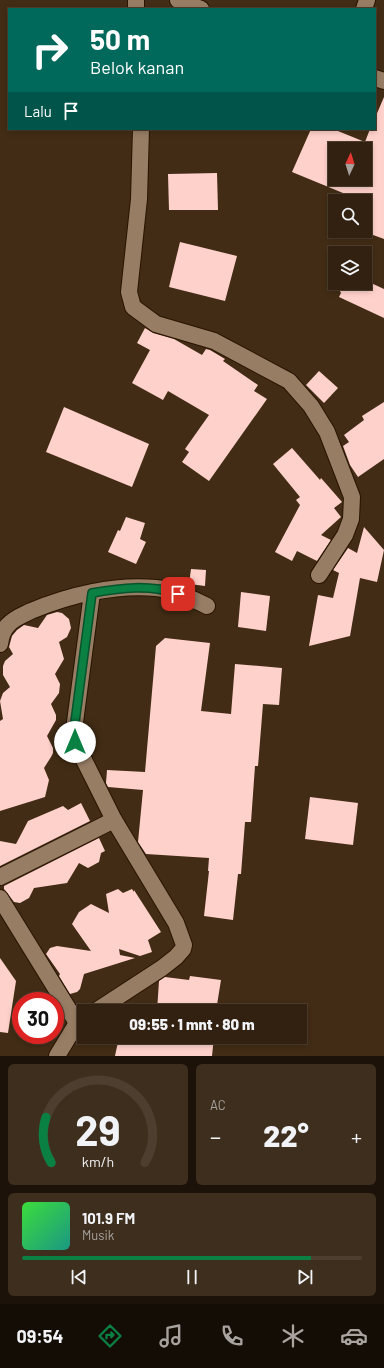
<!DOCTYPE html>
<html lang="id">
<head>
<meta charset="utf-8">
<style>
  body { margin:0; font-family:Barlow,sans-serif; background:#3d2e1e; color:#f1f3f6; height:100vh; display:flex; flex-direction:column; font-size:15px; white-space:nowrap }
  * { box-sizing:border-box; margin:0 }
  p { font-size:13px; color:#a8a39f }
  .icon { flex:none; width:22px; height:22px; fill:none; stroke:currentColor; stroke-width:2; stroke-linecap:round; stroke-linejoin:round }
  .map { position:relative; height:1056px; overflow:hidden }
  .panel { display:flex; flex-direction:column; gap:8px; padding:8px; background:#1c1209; flex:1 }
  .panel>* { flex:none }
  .hud { position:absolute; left:8px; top:8px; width:368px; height:122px; border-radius:0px; box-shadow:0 2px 6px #0003,0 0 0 1px #4d3e30; background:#00695c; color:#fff; overflow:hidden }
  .needle { width:26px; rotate:4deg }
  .buttons { position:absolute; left:328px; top:142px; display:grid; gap:8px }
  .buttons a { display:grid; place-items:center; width:44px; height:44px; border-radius:0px; background:#322110; box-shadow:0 2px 6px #0003,0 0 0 1px #4d3e30; font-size:20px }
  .speed { position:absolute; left:12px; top:992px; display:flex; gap:8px; font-size:20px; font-weight:700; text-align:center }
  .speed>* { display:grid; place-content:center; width:52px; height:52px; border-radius:50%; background:#322110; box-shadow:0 2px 6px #0003,0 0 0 1px #4d3e30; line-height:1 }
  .speed .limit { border:6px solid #d22; background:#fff; color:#111 }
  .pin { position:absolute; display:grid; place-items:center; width:34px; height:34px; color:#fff; margin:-17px; border-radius:8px; box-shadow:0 2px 6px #0006 }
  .me { position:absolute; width:44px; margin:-22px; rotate:0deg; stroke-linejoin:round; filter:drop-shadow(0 0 3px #0008) }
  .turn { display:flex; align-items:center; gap:14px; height:84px; padding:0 16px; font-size:18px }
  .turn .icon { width:52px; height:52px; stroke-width:2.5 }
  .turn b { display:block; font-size:28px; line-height:34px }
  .then { display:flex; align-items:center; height:38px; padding:0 16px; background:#0003; gap:8px; font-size:15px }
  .big { font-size:30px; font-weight:800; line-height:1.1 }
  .panel .widget { flex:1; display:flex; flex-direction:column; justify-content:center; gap:6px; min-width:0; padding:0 14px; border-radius:6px; background:#3d2e1e }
  .panel .dial { align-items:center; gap:0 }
  .dial svg { height:104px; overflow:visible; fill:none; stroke:#4d3e30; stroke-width:7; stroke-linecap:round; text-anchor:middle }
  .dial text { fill:#f1f3f6; stroke:none }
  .song { display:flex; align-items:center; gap:12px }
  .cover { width:48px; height:48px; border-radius:6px; background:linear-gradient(135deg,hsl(120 70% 55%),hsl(170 70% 35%)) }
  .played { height:4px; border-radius:2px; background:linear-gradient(90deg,#0b8043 85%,#4d3e30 85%) }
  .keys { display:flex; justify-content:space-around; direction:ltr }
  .heat { display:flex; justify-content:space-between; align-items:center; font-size:22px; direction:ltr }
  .panel .tiles { flex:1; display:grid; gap:8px; grid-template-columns:1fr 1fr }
  .widget:last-child { grid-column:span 2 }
  .trip { position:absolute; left:77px; top:1004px; width:230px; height:40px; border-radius:0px; background:#322110; box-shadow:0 2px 6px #0003,0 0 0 1px #4d3e30; font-weight:800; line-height:40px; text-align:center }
  .tabs { display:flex; height:64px; justify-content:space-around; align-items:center; background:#140d06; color:#a8a39f }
  .tabs .icon { width:28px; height:28px }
  .tabs .selected { color:#0b8043 }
  .tabs b { font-size:18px; color:#f1f3f6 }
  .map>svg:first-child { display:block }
  .building { fill:#ffd1cb; fill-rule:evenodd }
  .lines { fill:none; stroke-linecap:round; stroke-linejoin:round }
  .minor-casing { stroke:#281400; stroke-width:18 }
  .minor { stroke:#977d64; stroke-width:16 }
  .route-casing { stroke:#07532c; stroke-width:10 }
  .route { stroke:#0b8043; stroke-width:7 }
</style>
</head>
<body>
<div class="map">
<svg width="384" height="1056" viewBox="0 0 384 1056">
  <rect width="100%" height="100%" fill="#422c15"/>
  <!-- building -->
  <g class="building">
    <path d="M 384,97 L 384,239 L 365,232 L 365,201 L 339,201 L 343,193 L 292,172 L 311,129 L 333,129 L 365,142 L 370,129 L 375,129 L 375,118 ZM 335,149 L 365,149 L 365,179 L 335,179 Z"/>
    <path d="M 217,173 L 218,210 L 169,210 L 168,174 Z"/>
    <path d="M 180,242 L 237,256 L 225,301 L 169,287 Z"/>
    <path d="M 336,283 L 371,283 L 384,289 L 384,318 L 339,297 L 341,293 Z"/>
    <path d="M 145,328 L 153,333 L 174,339 L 202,355 L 206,349 L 210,350 L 225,359 L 223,361 L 258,385 L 254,391 L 267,399 L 209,481 L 182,462 L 189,452 L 185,449 L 209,415 L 168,391 L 163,400 L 132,383 L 150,350 L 137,343 Z"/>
    <path d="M 319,371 L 338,388 L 324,403 L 306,385 Z"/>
    <path d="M 384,402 L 384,459 L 358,477 L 350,465 L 343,446 L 349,442 L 344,435 L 364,420 L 362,416 Z"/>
    <path d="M 64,407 L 149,444 L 132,487 L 46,452 Z"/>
    <path d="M 292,448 L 320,480 L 321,478 L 342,502 L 334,508 L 341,517 L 321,535 L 331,540 L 317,561 L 297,551 L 292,561 L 275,552 L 300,505 L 296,500 L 300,497 L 273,464 Z"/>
    <path d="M 126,517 L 145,523 L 140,539 L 146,542 L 136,564 L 108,552 L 118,530 L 120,531 Z"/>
    <path d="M 364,527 L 384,550 L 377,582 L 360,578 L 350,636 L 309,646 L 318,595 L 333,598 L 339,573 L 333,570 L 348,548 L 357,553 Z"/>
    <path d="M 191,569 L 206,570 L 205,586 L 189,584 Z"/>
    <path d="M 241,592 L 270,596 L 266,631 L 238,627 Z"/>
    <path d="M 57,612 L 62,613 L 69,619 L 71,628 L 67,637 L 59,642 L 64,659 L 55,674 L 60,684 L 59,693 L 51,704 L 56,715 L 56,720 L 47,736 L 53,748 L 53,753 L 51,757 L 44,768 L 49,780 L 45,797 L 0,811 L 0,721 L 3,719 L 0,701 L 3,693 L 10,687 L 3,675 L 3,666 L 5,661 L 13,654 L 9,647 L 12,636 L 17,630 L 24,625 L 38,628 L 47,615 Z"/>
    <path d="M 165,638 L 210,643 L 201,711 L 231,714 L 235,664 L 282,668 L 279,705 L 263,704 L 258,766 L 255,766 L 251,822 L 245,822 L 241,874 L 238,874 L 233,920 L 204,916 L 209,871 L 208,871 L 209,858 L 146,854 L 138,842 L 143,790 L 108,787 L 106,783 L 107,770 L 145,772 L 156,646 Z"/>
    <path d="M 310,797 L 358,803 L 353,845 L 305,839 Z"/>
    <path d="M 81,803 L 90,821 L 0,866 L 0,841 L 16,844 L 28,821 L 63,806 L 68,810 Z"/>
    <path d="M 99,838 L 105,851 L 101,853 L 99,862 L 88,868 L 79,863 L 67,883 L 34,888 L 29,898 L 20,903 L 14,902 L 4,889 L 4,886 Z"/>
    <path d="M 118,889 L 123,893 L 132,889 L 134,892 L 134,890 L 161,932 L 148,940 L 152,952 L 140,956 L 119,949 L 120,955 L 135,958 L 84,974 L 80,989 L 77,992 L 70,994 L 59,976 L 60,974 L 46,954 L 50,948 L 57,946 L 91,951 L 72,924 L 79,912 L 91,904 L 109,913 L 106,894 Z"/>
    <path d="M 0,958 L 16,981 L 8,1033 L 0,1032 Z"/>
    <path d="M 190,976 L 221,980 L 216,1011 L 157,1011 L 159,981 L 165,977 L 189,980 Z"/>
    <path d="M 119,1037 L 214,1037 L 212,1056 L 115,1056 Z"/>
  </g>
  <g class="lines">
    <defs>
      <g id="minor">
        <path d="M 136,0 L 136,9"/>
        <path d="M 178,0 L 201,9"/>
        <path d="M 364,9 L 367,0"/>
        <path d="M 375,78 L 384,81"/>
        <path d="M 141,129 L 139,199 L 129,292 L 133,307 L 156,324 L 214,341 L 289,381 L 311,406 L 327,432 L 352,497 L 351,519 L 345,535 L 319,575"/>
        <path d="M 92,593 L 75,722 L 75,742 L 114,820"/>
        <path d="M 0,644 C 1,637 3,630 8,625 C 14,618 23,615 31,611 C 69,595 115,584 156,588 C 174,590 191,598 207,606"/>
        <path d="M 0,877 L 114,820 L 176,923 L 184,945 L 183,949 L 176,957 L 162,968 L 96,1011"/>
        <path d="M 0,898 L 77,1023"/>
        <path d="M 57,1056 L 77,1023 L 84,1019"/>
      </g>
    </defs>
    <!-- minor casing -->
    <use href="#minor" class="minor-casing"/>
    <!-- minor -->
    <use href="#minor" class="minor"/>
  </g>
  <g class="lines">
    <defs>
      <path id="route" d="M 75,742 L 75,722 L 92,593 C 121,588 149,584 178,594"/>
    </defs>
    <!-- route casing -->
    <use href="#route" class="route-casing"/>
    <!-- route -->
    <use href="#route" class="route"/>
  </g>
</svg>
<div class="buttons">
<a><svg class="needle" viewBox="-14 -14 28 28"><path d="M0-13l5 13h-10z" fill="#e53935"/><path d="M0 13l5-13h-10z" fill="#a8a39f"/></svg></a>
<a><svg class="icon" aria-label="search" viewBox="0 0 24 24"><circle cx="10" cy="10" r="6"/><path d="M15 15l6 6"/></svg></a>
<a><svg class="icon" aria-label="layers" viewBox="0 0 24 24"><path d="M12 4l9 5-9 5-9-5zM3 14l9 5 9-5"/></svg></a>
</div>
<div class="speed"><div class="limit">30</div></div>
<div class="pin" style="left:178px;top:594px;background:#d93025"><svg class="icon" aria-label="arrive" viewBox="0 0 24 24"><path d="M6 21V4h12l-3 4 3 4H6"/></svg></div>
<svg class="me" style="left:75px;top:742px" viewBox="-20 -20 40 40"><circle r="19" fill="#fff"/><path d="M0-13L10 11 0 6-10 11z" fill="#0b8043"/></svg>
<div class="trip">09:55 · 1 mnt · 80 m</div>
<div class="hud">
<div class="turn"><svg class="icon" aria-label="right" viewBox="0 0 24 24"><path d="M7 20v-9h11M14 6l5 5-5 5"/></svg><div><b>50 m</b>Belok kanan</div></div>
<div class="then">Lalu<svg class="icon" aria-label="arrive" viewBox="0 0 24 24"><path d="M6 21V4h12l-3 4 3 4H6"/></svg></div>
</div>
</div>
<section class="panel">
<div class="tiles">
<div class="widget dial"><svg viewBox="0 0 100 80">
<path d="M14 69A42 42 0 1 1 86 69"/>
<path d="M14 69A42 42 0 0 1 10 34" stroke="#0b8043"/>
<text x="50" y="56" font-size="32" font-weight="700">29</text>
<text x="50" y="72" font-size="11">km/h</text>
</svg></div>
<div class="widget"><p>AC</p>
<div class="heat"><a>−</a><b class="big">22°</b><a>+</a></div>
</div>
<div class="widget">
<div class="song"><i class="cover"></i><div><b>101.9 FM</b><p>Musik</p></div></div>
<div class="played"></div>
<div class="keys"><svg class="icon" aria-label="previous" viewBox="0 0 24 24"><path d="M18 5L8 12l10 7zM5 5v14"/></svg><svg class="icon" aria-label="pause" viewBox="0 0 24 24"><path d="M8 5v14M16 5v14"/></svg><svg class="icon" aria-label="next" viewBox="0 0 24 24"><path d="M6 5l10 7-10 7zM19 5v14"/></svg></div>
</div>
</div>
</section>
<nav class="tabs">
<b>09:54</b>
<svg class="icon selected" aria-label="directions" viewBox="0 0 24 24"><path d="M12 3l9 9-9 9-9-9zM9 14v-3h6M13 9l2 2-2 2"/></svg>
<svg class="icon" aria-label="music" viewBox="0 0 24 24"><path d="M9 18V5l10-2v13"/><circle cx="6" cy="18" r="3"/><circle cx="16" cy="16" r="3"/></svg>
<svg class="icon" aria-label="phone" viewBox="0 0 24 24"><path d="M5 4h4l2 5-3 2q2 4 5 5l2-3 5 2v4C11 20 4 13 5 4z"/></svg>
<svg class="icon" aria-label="climate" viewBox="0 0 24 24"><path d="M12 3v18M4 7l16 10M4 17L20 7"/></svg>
<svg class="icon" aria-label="car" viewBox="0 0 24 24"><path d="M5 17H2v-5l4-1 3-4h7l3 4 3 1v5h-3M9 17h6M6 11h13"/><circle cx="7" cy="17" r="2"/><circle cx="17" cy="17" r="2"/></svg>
</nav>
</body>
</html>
